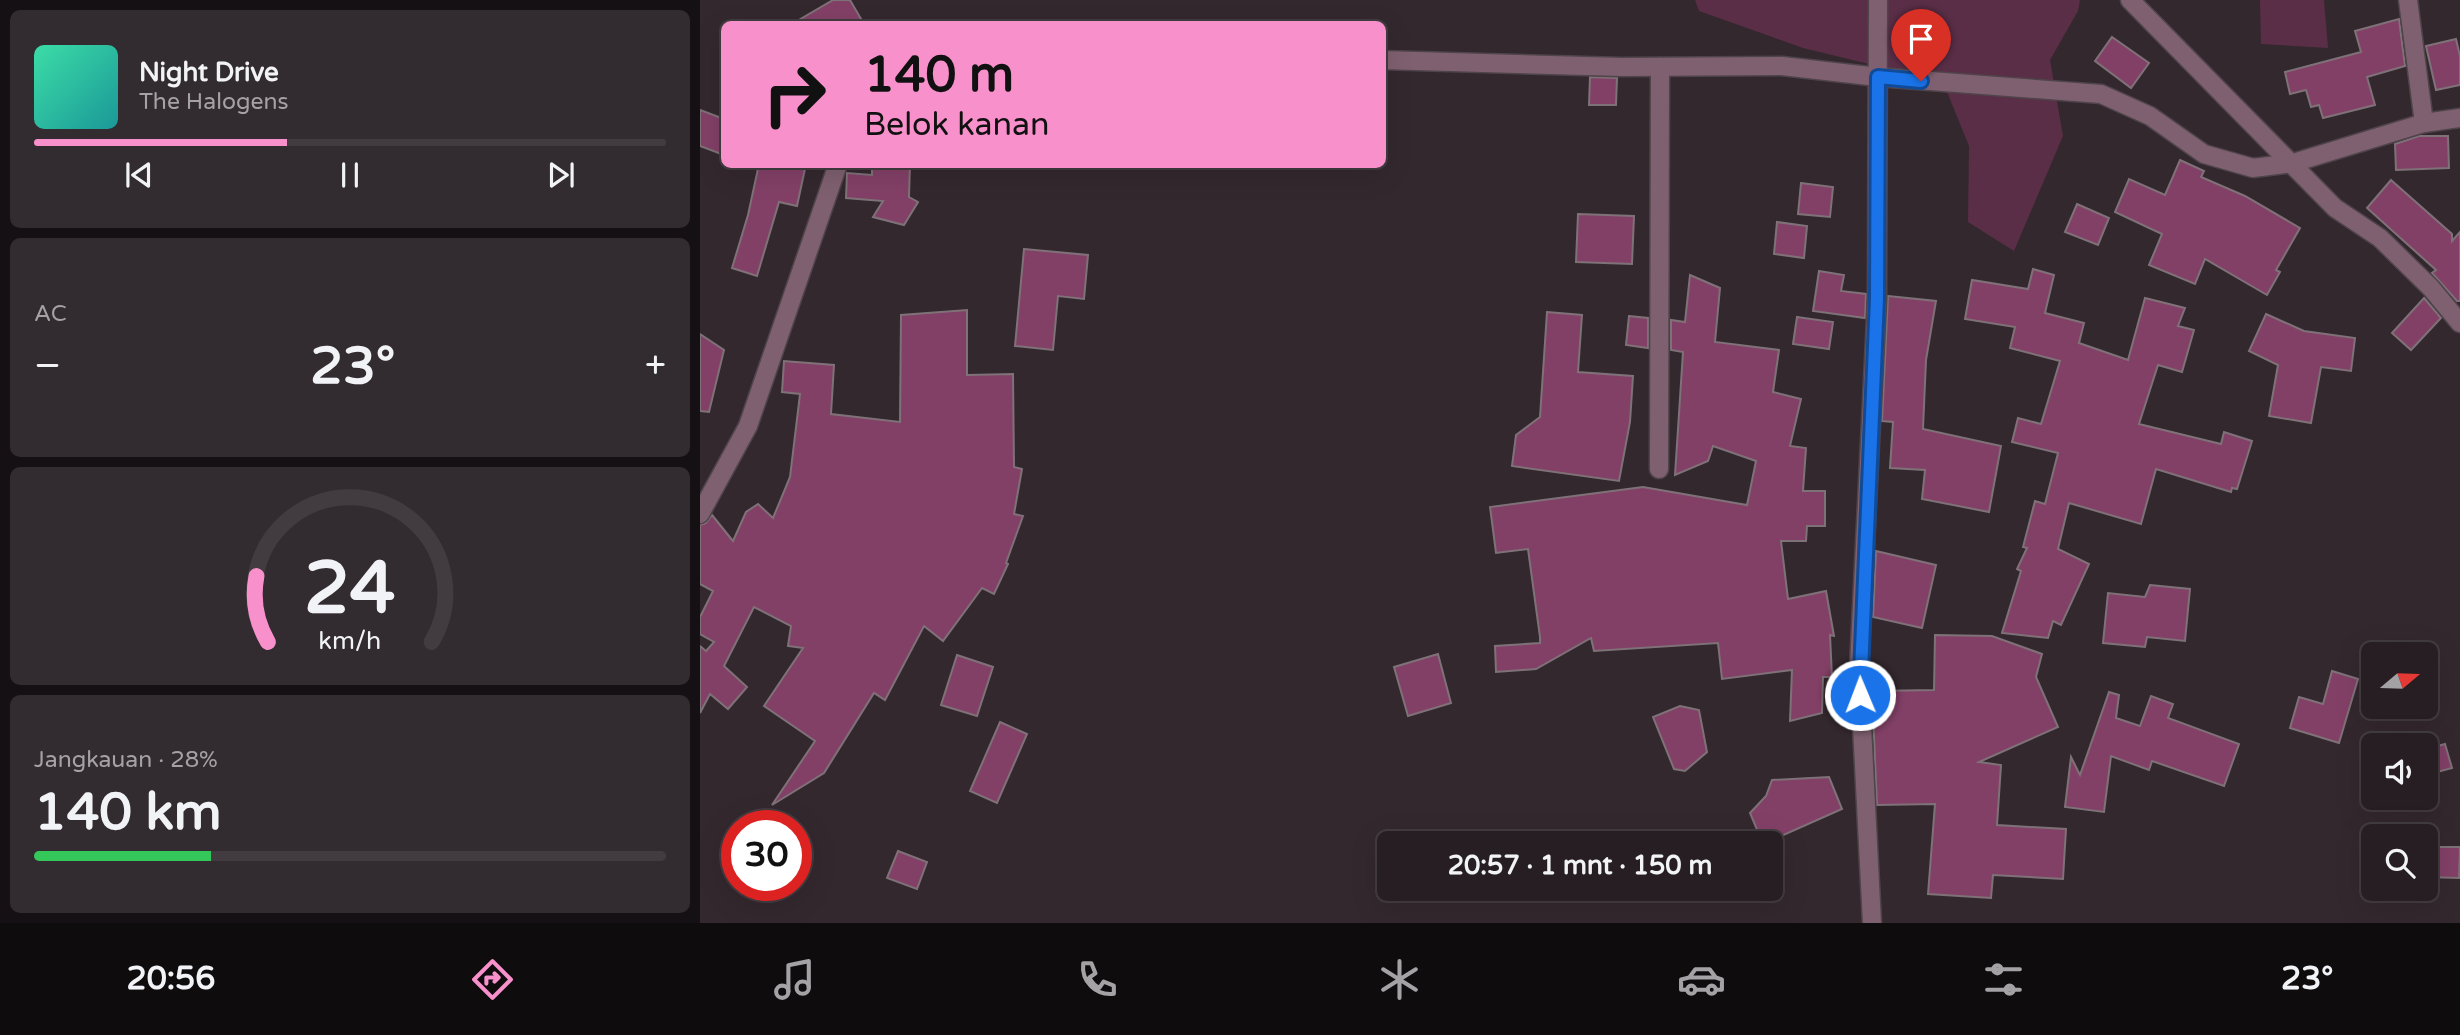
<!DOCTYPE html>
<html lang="id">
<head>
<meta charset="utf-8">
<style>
  body { margin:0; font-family:"Varela Round",sans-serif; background:#322b2f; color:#f1f3f6; height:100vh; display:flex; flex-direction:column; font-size:26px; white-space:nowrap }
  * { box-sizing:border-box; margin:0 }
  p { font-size:23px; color:#a4a2a5 }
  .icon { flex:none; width:38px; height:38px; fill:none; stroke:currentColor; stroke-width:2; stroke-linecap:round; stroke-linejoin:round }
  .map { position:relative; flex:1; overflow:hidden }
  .panel { display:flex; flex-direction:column; gap:10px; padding:10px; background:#151013; width:700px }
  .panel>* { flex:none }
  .guide { position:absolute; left:21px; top:21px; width:665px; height:147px; border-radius:10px; box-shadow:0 7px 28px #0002,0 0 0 2px #423c40; background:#f890cb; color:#111; overflow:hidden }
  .needle { width:46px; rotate:71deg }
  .controls { position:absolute; left:1661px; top:642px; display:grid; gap:14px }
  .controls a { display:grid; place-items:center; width:77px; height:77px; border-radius:10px; background:#261e22; box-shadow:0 7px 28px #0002,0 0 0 2px #423c40; font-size:35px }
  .speed { position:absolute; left:21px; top:810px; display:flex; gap:14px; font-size:35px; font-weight:700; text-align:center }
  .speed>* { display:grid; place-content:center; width:91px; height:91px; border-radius:50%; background:#261e22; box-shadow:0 7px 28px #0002,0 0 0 2px #423c40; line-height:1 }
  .speed .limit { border:10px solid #d22; background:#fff; color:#111 }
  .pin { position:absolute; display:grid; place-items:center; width:60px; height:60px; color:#fff; margin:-72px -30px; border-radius:50% 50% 50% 0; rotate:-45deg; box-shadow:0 0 7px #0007 }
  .pin .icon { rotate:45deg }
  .me { position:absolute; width:77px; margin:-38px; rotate:359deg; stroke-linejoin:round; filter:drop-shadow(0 0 5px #0008) }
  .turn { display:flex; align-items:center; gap:24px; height:147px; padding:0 28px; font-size:32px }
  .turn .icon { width:91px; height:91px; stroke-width:2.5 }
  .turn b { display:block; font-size:49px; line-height:60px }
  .big { font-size:52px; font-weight:700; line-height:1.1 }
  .panel .widget { flex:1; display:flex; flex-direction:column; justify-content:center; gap:10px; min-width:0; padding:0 24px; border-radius:10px; background:#322b2f }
  .panel .dial { align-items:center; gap:0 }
  .dial svg { height:182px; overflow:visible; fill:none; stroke:#423c40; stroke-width:7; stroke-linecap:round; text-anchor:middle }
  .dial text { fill:#f1f3f6; stroke:none }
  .song { display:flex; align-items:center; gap:21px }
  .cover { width:84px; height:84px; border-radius:10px; background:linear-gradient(135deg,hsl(160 70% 55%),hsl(180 70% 35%)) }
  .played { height:7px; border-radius:4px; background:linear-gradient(90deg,#f890cb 40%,#423c40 40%) }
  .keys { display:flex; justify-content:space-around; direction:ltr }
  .heat { display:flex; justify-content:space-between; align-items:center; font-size:38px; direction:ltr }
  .charge { height:10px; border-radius:5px; background:linear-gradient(90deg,#34c759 28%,#423c40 0) }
  .trip { position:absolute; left:677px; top:831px; width:406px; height:70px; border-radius:10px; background:#261e22; box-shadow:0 7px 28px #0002,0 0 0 2px #423c40; font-weight:700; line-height:70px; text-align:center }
  .menu { display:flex; height:112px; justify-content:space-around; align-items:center; background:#0f0c0e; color:#a4a2a5 }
  .menu .icon { width:49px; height:49px }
  .menu .active { color:#f890cb }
  .menu b { font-size:32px; color:#f1f3f6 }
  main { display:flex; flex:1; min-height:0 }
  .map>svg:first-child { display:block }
  .green { fill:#5a2e47 }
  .building { fill:#834067; stroke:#7f7178; stroke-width:2 }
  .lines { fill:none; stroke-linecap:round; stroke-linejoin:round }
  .street-casing { stroke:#4f444a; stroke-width:21 }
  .street { stroke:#7f6070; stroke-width:18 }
  .route-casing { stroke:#114b97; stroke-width:18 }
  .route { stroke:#1a73e8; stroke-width:12 }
</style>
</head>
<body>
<main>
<section class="panel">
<div class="widget">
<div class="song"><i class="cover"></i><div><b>Night Drive</b><p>The Halogens</p></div></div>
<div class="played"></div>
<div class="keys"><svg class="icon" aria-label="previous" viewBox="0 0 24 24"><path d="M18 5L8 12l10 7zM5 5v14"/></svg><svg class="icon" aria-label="pause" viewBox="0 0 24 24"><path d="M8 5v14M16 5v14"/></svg><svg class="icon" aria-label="next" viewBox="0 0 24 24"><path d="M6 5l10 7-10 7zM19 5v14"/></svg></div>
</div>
<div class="widget"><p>AC</p>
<div class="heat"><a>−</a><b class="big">23°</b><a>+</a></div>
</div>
<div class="widget dial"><svg viewBox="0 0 100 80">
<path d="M14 69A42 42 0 1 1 86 69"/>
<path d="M14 69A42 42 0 0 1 9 40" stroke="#f890cb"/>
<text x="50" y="56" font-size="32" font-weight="700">24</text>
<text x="50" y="72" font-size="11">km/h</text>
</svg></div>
<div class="widget"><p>Jangkauan · 28%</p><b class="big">140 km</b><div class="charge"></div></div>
</section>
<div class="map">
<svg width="1760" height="923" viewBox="0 0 1760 923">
  <rect width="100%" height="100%" fill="#33282e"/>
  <!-- green -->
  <g class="green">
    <path d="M 995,0 L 1380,0 L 1378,11 L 1350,60 L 1363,136 L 1314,251 L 1268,222 L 1269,146 L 1243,82 L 1103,48 L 999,11 Z"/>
    <path d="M 1560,0 L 1624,0 L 1628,48 L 1561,44 Z"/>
  </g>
  <!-- building -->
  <g class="building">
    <path d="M 133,0 L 150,0 L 164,24 L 92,24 Z"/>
    <path d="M 1699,19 L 1705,66 L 1667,77 L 1675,105 L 1623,118 L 1619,105 L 1611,107 L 1606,90 L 1590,94 L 1585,72 L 1661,52 L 1655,31 Z"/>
    <path d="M 1412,37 L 1449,63 L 1431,88 L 1395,61 Z"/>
    <path d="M 1756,39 L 1760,56 L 1760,85 L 1736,90 L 1726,46 Z"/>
    <path d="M 890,77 L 917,78 L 916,105 L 889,105 Z"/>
    <path d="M 0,110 L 24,119 L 24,155 L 0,146 Z"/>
    <path d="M 1719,136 L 1748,136 L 1749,168 L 1696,170 L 1695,144 Z"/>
    <path d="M 1480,160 L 1504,171 L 1501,177 L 1545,196 L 1600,228 L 1576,270 L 1580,272 L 1567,295 L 1505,259 L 1495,284 L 1449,265 L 1462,234 L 1415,212 L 1429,179 L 1465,195 Z"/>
    <path d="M 59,164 L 106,164 L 97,206 L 79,202 L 57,276 L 32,268 L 48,215 Z"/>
    <path d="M 172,164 L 210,164 L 209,197 L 218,202 L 204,225 L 173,217 L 183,201 L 146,198 L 147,173 L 172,175 Z"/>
    <path d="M 1691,180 L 1752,234 L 1752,241 L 1760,232 L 1760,301 L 1757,301 L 1732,273 L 1736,270 L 1667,208 Z"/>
    <path d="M 1101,183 L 1133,187 L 1130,217 L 1098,214 Z"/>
    <path d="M 1377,204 L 1409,218 L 1398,245 L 1365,232 Z"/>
    <path d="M 878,214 L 934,216 L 932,264 L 876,262 Z"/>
    <path d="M 1077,222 L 1107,226 L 1104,258 L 1074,254 Z"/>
    <path d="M 324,249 L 388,255 L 384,299 L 358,296 L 353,350 L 315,346 Z"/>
    <path d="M 1333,269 L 1354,275 L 1345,313 L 1384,323 L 1379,343 L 1428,360 L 1445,298 L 1485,308 L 1478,326 L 1494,330 L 1482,372 L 1458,365 L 1439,424 L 1521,444 L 1524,432 L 1552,441 L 1537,489 L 1532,488 L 1531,492 L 1456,469 L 1441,524 L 1369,503 L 1358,549 L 1389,564 L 1361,625 L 1353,621 L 1348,638 L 1302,633 L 1321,571 L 1317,569 L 1327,548 L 1323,547 L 1335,501 L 1345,504 L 1358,453 L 1312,442 L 1318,418 L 1341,424 L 1360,361 L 1310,348 L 1315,327 L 1265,319 L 1272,280 L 1328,289 Z"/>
    <path d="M 1119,271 L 1144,275 L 1141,291 L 1166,294 L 1165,318 L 1113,311 Z"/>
    <path d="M 990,275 L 1020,288 L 1015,342 L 1079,350 L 1073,392 L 1101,399 L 1090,446 L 1106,448 L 1103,491 L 1125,491 L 1125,526 L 1107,526 L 1106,541 L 1081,541 L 1088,599 L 1126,591 L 1134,636 L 1130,635 L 1132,677 L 1123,677 L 1122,713 L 1090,721 L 1092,670 L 1022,679 L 1018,643 L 894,651 L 891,638 L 836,669 L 796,672 L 795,646 L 840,643 L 840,637 L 828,549 L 796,553 L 790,507 L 943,487 L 1047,505 L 1056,461 L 1013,446 L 1008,461 L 975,475 L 983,352 L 971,350 L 971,320 L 985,322 Z"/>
    <path d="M 1188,296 L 1236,301 L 1226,360 L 1223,429 L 1301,446 L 1289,512 L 1222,499 L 1225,470 L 1190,468 L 1193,422 L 1182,421 Z"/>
    <path d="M 1724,298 L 1741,318 L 1711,350 L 1692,333 Z"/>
    <path d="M 267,310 L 267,375 L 313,374 L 314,467 L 322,469 L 314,514 L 323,516 L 306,563 L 308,564 L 294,594 L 282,588 L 243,641 L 224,626 L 185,700 L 174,693 L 124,773 L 72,805 L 115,741 L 64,706 L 103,648 L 88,646 L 91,626 L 54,607 L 24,666 L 47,687 L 28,709 L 10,694 L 0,713 L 0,646 L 6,651 L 14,642 L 0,634 L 0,617 L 13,591 L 0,584 L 0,525 L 6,523 L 12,515 L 33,541 L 46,512 L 58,504 L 73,518 L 90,477 L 100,394 L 82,392 L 84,361 L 134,365 L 131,414 L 200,422 L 201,315 Z"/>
    <path d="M 847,312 L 882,315 L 878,372 L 933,376 L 930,422 L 919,481 L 812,466 L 816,435 L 840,417 Z"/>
    <path d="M 1566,314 L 1604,331 L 1655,338 L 1651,371 L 1621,367 L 1611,423 L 1569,416 L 1578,365 L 1549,351 Z"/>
    <path d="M 929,316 L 948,318 L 948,348 L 926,345 Z"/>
    <path d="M 1097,317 L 1133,322 L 1129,349 L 1093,344 Z"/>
    <path d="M 0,334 L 24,350 L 9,412 L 0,411 Z"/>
    <path d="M 1176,551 L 1236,565 L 1222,628 L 1173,617 Z"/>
    <path d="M 1450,585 L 1490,589 L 1485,641 L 1447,637 L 1445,647 L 1403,643 L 1408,593 L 1445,597 Z"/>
    <path d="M 1235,635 L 1292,636 L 1342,654 L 1336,677 L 1358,727 L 1279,762 L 1301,765 L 1297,825 L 1366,829 L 1363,879 L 1293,875 L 1291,898 L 1228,894 L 1235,804 L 1177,805 L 1172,691 L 1234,690 Z"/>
    <path d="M 738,654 L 751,703 L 708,716 L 694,667 Z"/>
    <path d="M 257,655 L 293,667 L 277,716 L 241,705 Z"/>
    <path d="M 1632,671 L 1658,679 L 1639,743 L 1590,728 L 1599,697 L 1623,704 Z"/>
    <path d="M 1409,692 L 1419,695 L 1416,718 L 1440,726 L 1451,696 L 1473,704 L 1468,718 L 1539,744 L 1524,786 L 1452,761 L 1449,770 L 1411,756 L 1404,812 L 1365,807 L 1371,757 L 1380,775 Z"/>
    <path d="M 980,706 L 999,710 L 1007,752 L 985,771 L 974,769 L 953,717 Z"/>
    <path d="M 300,722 L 327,734 L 297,803 L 270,791 Z"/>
    <path d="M 1745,744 L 1752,768 L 1726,775 L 1726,749 Z"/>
    <path d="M 1129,777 L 1142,809 L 1063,844 L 1050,813 L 1066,796 L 1072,780 Z"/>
    <path d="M 1726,847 L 1760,847 L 1759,878 L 1726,877 Z"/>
    <path d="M 198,851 L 227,862 L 217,889 L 187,878 Z"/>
  </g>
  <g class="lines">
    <defs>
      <g id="street">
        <path d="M 1430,0 L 1635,208 L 1680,238 L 1731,288 L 1760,323"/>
        <path d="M 1708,0 L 1724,123"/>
        <path d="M 682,60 L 921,67 L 1082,66 L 1178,77 L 1401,94 L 1450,116 L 1504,154 L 1553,168 L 1593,163 L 1724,123 L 1760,118"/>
        <path d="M 959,469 L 960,67"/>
        <path d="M 0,514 L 48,426 L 138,164"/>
        <path d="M 1172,923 L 1159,667 L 1177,299 L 1178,0"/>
      </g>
    </defs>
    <!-- street casing -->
    <use href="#street" class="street-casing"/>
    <!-- street -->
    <use href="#street" class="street"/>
  </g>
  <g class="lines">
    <defs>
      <path id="route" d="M 1160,695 L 1177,299 L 1178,77 L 1221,81"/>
    </defs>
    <!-- route casing -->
    <use href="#route" class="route-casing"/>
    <!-- route -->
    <use href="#route" class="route"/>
  </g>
</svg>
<div class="controls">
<a><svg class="needle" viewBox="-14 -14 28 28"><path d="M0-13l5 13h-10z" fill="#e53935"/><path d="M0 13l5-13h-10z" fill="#a4a2a5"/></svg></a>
<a><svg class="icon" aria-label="sound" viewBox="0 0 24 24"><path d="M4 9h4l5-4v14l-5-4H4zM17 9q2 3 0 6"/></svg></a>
<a><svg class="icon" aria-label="search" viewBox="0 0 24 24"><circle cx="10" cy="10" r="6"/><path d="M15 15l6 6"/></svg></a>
</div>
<div class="speed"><div class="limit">30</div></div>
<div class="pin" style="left:1221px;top:81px;background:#d93025"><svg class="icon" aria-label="arrive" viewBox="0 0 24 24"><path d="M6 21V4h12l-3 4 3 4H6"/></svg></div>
<svg class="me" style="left:1160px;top:695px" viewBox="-20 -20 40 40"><circle r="17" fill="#1a73e8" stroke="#fff" stroke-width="3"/><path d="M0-11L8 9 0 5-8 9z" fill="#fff"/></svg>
<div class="trip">20:57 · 1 mnt · 150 m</div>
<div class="guide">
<div class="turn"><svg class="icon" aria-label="right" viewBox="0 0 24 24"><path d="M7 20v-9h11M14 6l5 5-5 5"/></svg><div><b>140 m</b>Belok kanan</div></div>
</div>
</div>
</main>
<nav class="menu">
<b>20:56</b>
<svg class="icon active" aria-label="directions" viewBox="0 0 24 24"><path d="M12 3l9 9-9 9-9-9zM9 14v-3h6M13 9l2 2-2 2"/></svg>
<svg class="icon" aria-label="music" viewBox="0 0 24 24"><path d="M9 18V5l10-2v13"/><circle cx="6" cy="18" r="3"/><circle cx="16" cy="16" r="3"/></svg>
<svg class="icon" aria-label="phone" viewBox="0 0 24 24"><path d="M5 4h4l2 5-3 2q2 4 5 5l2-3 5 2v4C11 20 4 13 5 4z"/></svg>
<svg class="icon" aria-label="climate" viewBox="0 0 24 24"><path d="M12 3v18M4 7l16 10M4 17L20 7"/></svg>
<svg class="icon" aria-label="car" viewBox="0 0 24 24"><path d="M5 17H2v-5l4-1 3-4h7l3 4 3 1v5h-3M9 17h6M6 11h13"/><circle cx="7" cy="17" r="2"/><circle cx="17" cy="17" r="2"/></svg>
<svg class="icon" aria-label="filters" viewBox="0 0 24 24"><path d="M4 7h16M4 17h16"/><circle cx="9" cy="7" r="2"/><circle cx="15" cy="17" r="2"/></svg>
<b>23°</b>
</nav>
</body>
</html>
